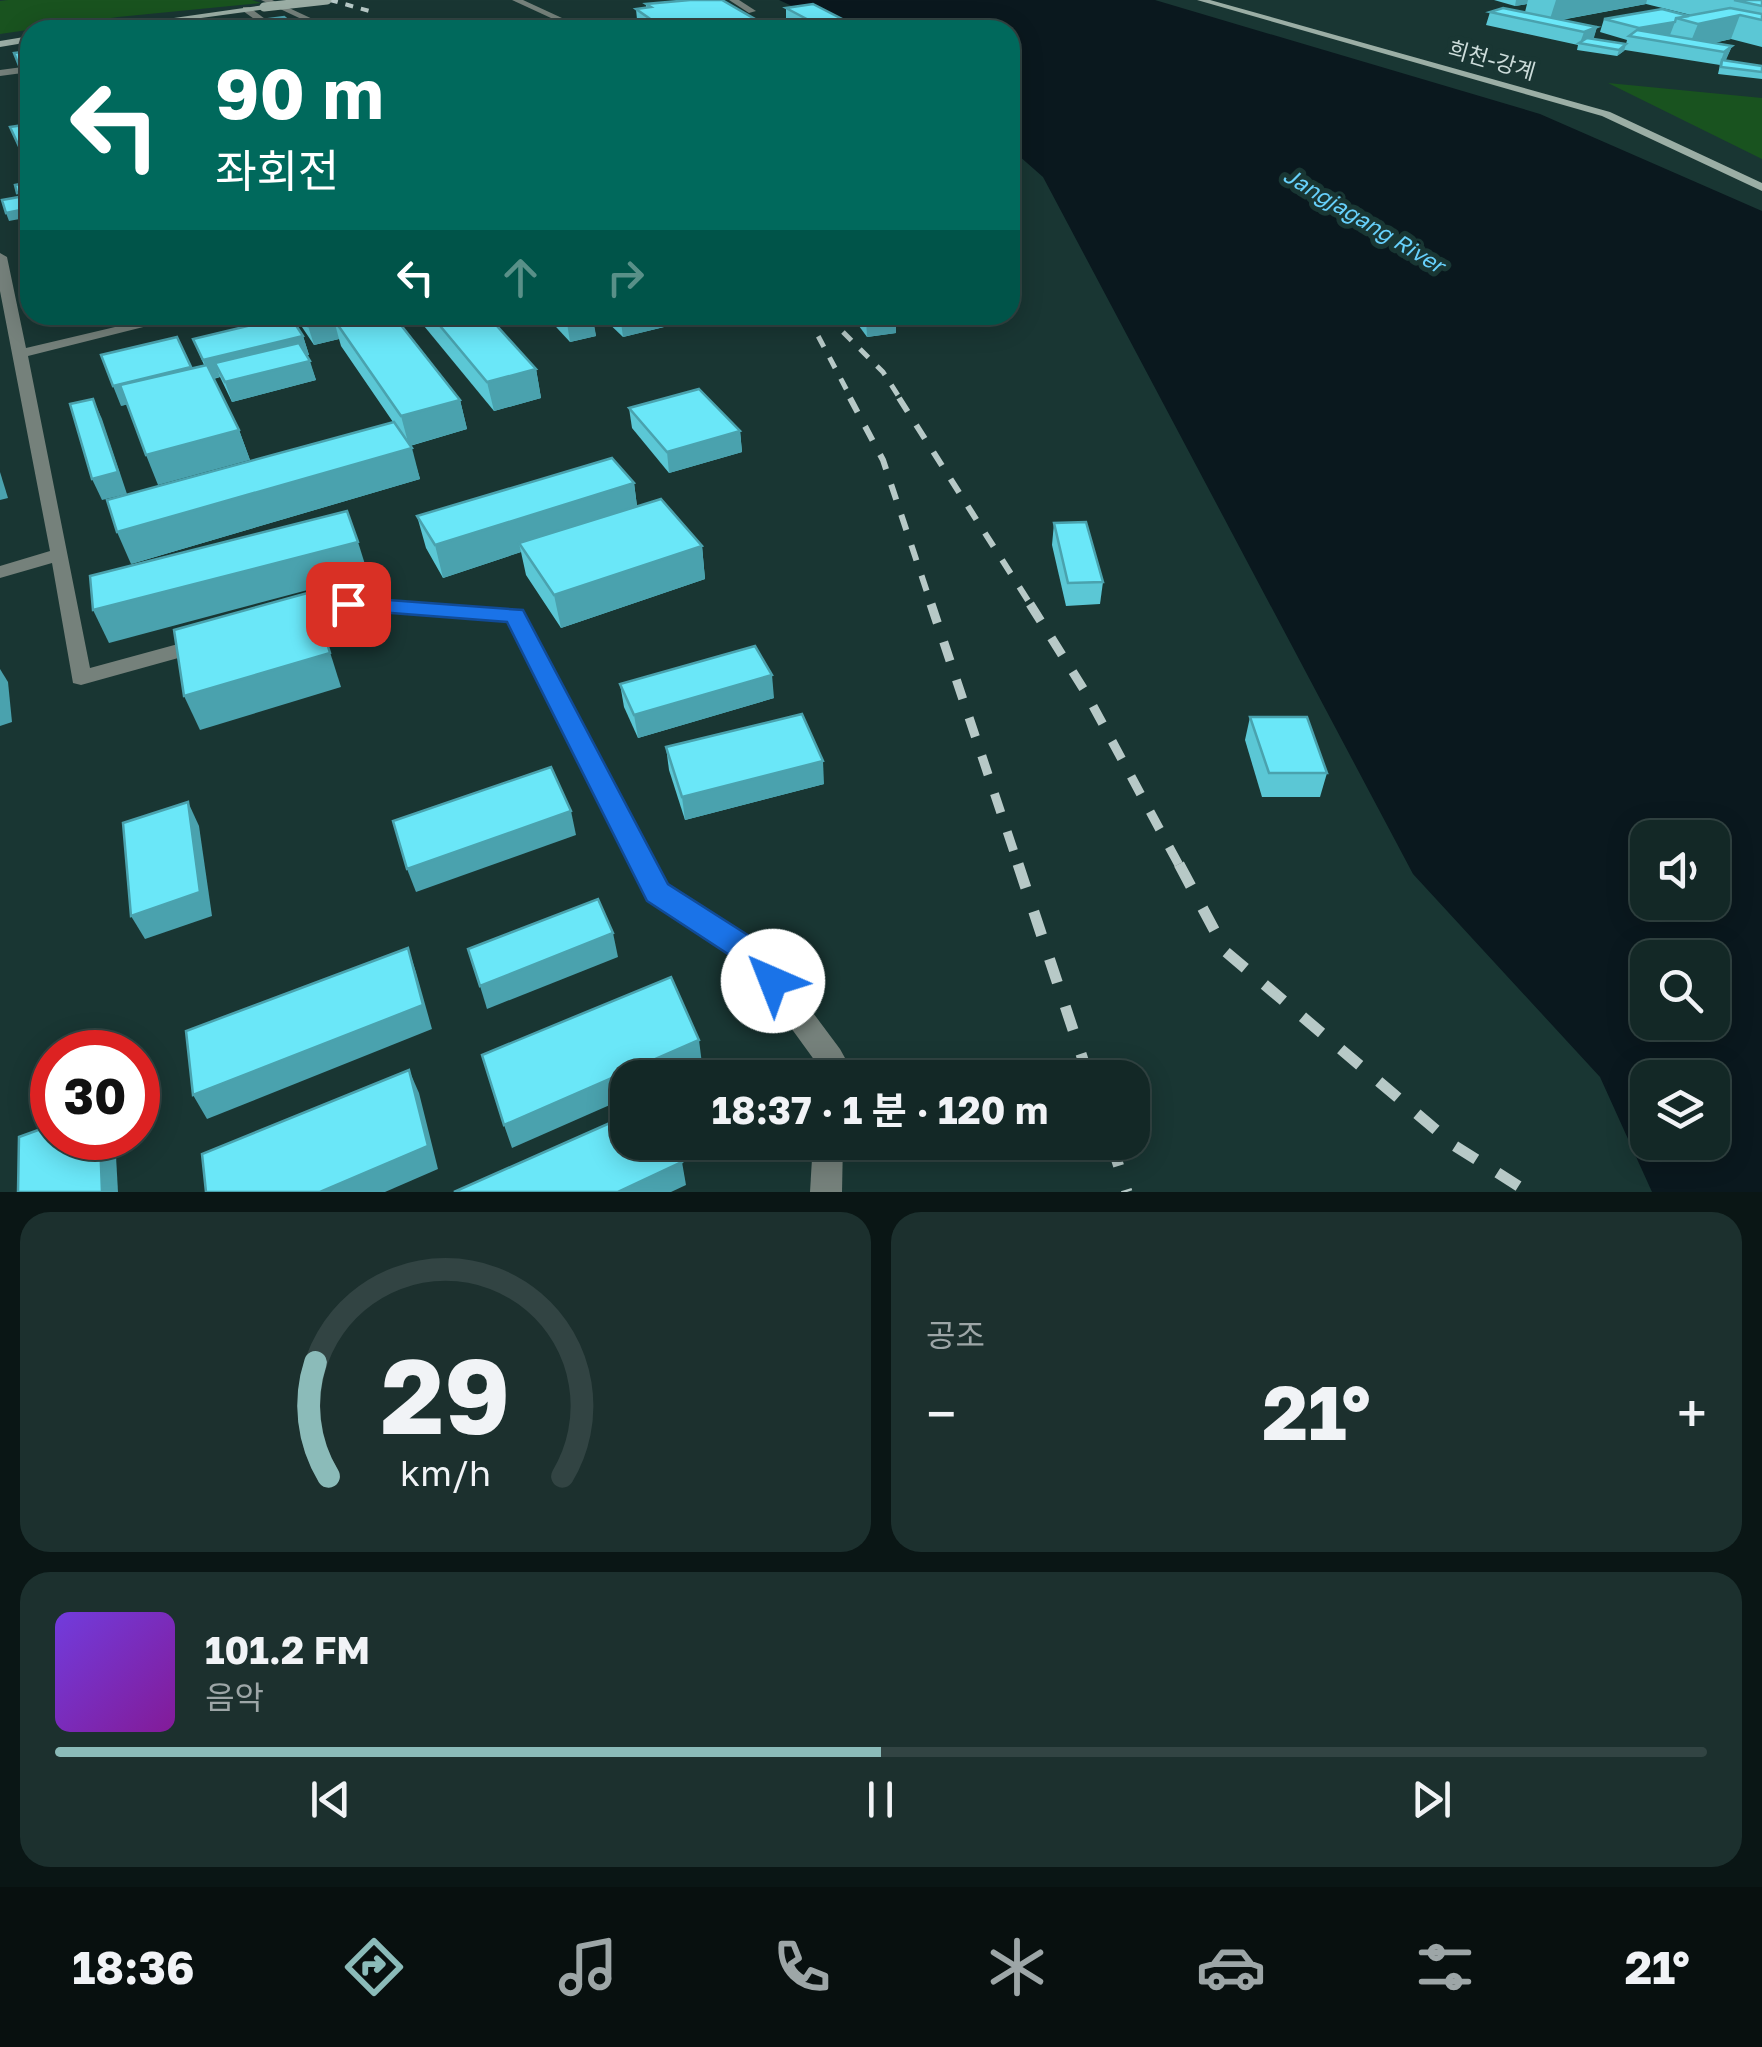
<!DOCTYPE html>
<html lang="ko">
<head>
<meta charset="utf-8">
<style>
  body { margin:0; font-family:"Golos Text","Noto Sans KR",sans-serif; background:#1c302e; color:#f1f3f6; height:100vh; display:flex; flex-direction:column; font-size:38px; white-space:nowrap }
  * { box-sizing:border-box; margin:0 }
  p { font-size:32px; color:#9da6a7 }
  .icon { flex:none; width:55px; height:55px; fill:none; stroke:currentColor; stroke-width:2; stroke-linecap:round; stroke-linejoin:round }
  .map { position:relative; height:1192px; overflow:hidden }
  .sheet { display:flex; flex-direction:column; gap:20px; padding:20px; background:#0a1615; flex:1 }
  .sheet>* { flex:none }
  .top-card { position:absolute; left:20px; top:20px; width:1000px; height:305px; border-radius:30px; box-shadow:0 5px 25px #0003,0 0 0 2px #324443; background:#00695c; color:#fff; overflow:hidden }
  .tools { position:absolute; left:1630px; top:820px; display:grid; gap:20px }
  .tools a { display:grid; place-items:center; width:100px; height:100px; border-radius:20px; background:#132826; box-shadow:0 5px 25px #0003,0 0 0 2px #324443; font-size:50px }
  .speed { position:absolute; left:30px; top:1030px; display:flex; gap:20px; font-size:50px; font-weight:700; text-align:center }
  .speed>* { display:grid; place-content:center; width:130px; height:130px; border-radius:50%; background:#132826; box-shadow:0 5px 25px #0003,0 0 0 2px #324443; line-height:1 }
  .speed .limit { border:15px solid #d22; background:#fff; color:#111 }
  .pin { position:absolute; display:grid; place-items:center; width:85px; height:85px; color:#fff; margin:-42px; border-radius:20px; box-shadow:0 5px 15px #0006 }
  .me { position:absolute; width:110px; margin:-55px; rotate:316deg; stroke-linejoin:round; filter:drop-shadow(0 0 8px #0008) }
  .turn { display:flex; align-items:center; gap:35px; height:210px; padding:0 30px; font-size:45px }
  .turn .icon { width:130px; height:130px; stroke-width:2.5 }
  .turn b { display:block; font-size:70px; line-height:85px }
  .lanes { display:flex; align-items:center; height:95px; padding:0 30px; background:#0003; justify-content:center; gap:50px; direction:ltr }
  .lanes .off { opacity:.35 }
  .big { font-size:75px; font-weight:700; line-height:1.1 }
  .sheet .widget { flex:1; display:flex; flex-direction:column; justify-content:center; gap:15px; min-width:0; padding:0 35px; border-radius:30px; background:#1c302e }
  .sheet .dial { align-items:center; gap:0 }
  .dial svg { height:260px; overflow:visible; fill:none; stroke:#324443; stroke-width:7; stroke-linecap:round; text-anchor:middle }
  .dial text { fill:#f1f3f6; stroke:none }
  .song { display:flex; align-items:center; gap:30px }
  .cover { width:120px; height:120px; border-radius:15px; background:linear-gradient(135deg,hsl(260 70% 55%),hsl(290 70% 35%)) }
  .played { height:10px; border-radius:5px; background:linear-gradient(90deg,#8bbbb9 50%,#324443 50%) }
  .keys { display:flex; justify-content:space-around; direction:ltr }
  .heat { display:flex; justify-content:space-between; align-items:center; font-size:55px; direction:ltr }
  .sheet .tiles { flex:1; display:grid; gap:20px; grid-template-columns:1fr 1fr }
  .widget:last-child { grid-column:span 2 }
  .trip { position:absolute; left:610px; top:1060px; width:540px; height:100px; border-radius:30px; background:#132826; box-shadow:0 5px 25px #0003,0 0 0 2px #324443; font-weight:700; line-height:100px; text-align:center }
  .dock { display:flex; height:160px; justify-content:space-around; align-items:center; background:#08100f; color:#9da6a7 }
  .dock .icon { width:70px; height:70px }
  .dock .current { color:#8bbbb9 }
  .dock b { font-size:45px; color:#f1f3f6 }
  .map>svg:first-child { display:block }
  .green { fill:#19531f }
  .water { fill:#0a181e; fill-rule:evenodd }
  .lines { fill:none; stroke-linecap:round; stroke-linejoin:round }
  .service { fill:#75817b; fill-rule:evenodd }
  .minor { fill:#75817b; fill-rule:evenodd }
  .secondary { fill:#9baea5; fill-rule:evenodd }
  .rail-far4 { stroke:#b7c9c7; stroke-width:4; stroke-dasharray:8 8; stroke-linecap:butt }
  .rail-far3 { stroke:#b7c9c7; stroke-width:5; stroke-dasharray:12 12; stroke-linecap:butt }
  .rail-far2 { stroke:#b7c9c7; stroke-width:6; stroke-dasharray:16 16; stroke-linecap:butt }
  .rail-far1 { stroke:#b7c9c7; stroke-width:9; stroke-dasharray:20 20; stroke-linecap:butt }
  .rail { stroke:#b7c9c7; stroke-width:11; stroke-dasharray:25 25; stroke-linecap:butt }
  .secondary-bridge { stroke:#9baea5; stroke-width:9 }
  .wall { fill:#5bc7d5; fill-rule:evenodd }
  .shaded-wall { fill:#4aa2ae }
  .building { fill:#6ae7f8; stroke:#4aa2ae; stroke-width:2.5 }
  .route { fill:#1a73e8; stroke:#114b97; stroke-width:2.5 }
  .labels { text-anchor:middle; stroke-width:10; stroke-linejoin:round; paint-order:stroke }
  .far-street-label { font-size:22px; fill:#ccdcda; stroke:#193633 }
  .far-water-label { font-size:22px; font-style:italic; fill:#67d0fb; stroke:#193633 }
</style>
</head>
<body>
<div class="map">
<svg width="1762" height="1192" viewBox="0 0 1762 1192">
  <rect width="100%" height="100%" fill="#193633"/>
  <!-- green -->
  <g class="green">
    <path d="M 252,0 L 261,3 L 118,17 L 0,34 L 0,1 L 8,0 Z"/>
    <path d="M 1608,83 L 1762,98 L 1762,159 Z"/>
  </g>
  <!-- water -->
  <path class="water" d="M 779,0 L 1155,0 L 1540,114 L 1762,211 L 1762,1192 L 1652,1192 L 1600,1077 L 1413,874 L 1043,177 L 1010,148 L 1010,30 L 844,30 ZM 1648,838 L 1712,838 L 1712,902 L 1648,902 ZM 1648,958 L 1712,958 L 1712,1022 L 1648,1022 ZM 1648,1078 L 1712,1078 L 1712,1142 L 1648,1142 Z"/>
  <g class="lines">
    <!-- service -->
    <g class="service">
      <path d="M 512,0 L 523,0 L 588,30 L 577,30 Z"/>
      <path d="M 243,7 L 249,7 L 280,30 L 270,30 L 243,11 Z"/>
      <path d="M 323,24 L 326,29 L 298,30 Z"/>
      <path d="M 30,66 L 30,72 L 0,76 L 0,70 Z"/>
    </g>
    <!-- minor -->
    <g class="minor">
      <path d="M 261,0 L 272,0 L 319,22 L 312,24 Z"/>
      <path d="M 729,0 L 739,0 L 756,11 L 749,13 Z"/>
      <path d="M 0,253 L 7,257 L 26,348 L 166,315 L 191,315 L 28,356 L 90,668 L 200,638 L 207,640 L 210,645 L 207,650 L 81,685 L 73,683 L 52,563 L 0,578 L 0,566 L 50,551 L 0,291 Z"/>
      <path d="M 348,598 L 522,610 L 667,885 L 764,947 L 840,1049 L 845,1058 L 845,1078 L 815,1078 L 815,1061 L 744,963 L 649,899 L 508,621 L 348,610 L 296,624 L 286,618 L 289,613 Z"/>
      <path d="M 813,1142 L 843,1142 L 842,1192 L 810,1192 Z"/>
    </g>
    <!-- secondary -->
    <g class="secondary">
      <path d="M 1197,0 L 1210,0 L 1610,112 L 1762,183 L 1762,191 L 1602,116 Z"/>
      <path d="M 264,5 L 267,9 L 113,30 L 90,30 Z"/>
      <path d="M 30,36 L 30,42 L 0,47 L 0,41 Z"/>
    </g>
    <!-- rail-far4 -->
    <path class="rail-far4" d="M 330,0 L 373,12"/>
    <!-- rail-far3 -->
    <g class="rail-far3">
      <path d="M 807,315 L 852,400"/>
      <path d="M 826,315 L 883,372 L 901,400"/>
    </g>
    <!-- rail-far2 -->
    <g class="rail-far2">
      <path d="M 850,398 L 883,460 L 932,607"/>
      <path d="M 899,398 L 1032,607"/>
    </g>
    <!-- rail-far1 -->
    <g class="rail-far1">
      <path d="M 931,604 L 1019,867"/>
      <path d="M 1030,604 L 1086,693 L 1180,867"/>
    </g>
    <!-- rail -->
    <g class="rail">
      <path d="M 1018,864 L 1089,1078"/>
      <path d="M 1179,864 L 1226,952 L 1455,1146 L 1528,1192"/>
      <path d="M 1111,1142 L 1127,1192"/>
    </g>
    <!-- secondary-bridge -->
    <path class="secondary-bridge" d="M 264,7 L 327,0"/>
  </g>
  <!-- wall -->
  <g class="wall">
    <path d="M 1494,0 L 1762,0 L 1762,47 L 1731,39 L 1714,43 L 1732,46 L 1725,61 L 1762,66 L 1762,79 L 1718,74 L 1720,65 L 1625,50 L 1617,56 L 1577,50 L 1578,45 L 1486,25 L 1490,12 L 1525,12 L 1527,4 L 1515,6 ZM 1646,4 L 1691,15 L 1604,19 L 1600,32 L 1627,40 L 1626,44 L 1593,39 L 1597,27 L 1561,20 Z"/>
    <path d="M 646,4 L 774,30 L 638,30 L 636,9 L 646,8 Z"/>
    <path d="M 786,8 L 844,20 L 844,30 L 804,30 L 786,20 Z"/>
    <path d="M 294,315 L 393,315 L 460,400 L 467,429 L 410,446 L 420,479 L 131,564 L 393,422 L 341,346 L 339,339 L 314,345 Z"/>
    <path d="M 415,315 L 487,315 L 536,369 L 541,398 L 494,411 Z"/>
    <path d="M 545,315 L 591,315 L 596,336 L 570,342 Z"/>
    <path d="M 600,315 L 663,315 L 664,327 L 623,337 Z"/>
    <path d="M 851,315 L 896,315 L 896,333 L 867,337 Z"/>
    <path d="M 303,336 L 309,355 L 307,355 L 316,380 L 232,402 L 220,377 L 214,379 L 239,430 L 250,460 L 127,404 L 121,406 L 191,368 L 204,365 L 193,339 Z"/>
    <path d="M 629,408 L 740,431 L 742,452 L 669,473 L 632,428 Z"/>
    <path d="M 634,483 L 637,506 L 702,546 L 705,579 L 561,628 L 526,575 L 521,552 L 443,578 L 426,548 L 417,516 Z"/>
    <path d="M 1054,523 L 1103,582 L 1100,604 L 1066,606 L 1052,545 Z"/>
    <path d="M 620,684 L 774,698 L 638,738 L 624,707 Z"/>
    <path d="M 1250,717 L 1327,773 L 1320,797 L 1262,797 L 1245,740 Z"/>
    <path d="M 666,747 L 824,784 L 685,820 L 669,770 Z"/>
  </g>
  <!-- shaded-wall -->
  <g class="shaded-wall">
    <path d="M 1516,0 L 1528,0 L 1527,4 L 1515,6 Z"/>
    <path d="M 1556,0 L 1647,0 L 1646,4 L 1549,22 Z"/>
    <path d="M 1740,15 L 1731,39 L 1694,47 L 1689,46 L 1698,24 Z"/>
    <path d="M 844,20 L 844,30 L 818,30 L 818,25 Z"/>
    <path d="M 1675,22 L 1670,35 L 1647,39 L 1636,37 L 1639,28 Z"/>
    <path d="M 1597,27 L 1593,41 L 1580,43 L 1584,32 Z"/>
    <path d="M 1626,44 L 1624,51 L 1617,56 L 1619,50 Z"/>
    <path d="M 1732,46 L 1726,60 L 1719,66 L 1724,52 Z"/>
    <path d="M 30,156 L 30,172 L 24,157 Z"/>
    <path d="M 30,208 L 30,217 L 9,221 L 6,213 Z"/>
    <path d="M 85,315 L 135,315 L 89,325 Z"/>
    <path d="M 620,315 L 663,315 L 664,327 L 623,337 Z"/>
    <path d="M 887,315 L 896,315 L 896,333 L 867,337 L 866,318 Z"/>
    <path d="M 593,317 L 596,336 L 570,342 L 567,323 Z"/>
    <path d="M 334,320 L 339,339 L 314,345 L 308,326 Z"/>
    <path d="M 303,336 L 309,355 L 222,376 L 215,363 L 220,377 L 210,379 L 203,360 Z"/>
    <path d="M 310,361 L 316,380 L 232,402 L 225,382 Z"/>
    <path d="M 191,367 L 198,387 L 121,406 L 113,386 Z"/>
    <path d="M 536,369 L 541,398 L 494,411 L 487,382 Z"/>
    <path d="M 93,399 L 102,419 L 127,494 L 102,500 L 92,479 Z"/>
    <path d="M 460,400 L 467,429 L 409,446 L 401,416 Z"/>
    <path d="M 239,430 L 250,460 L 158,485 L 146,455 Z"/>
    <path d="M 740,431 L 742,452 L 669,473 L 667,452 Z"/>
    <path d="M 412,448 L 420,479 L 131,564 L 117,532 Z"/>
    <path d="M 0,472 L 8,498 L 0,500 Z"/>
    <path d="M 634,483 L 638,514 L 519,543 L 521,552 L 443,578 L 435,545 Z"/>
    <path d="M 358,542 L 368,574 L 109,643 L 93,610 Z"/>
    <path d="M 702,546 L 705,579 L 561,628 L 554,595 Z"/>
    <path d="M 311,592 L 341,687 L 200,730 L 184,696 Z"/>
    <path d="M 0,669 L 8,682 L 12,722 L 0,726 Z"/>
    <path d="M 772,675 L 774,698 L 638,738 L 634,715 Z"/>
    <path d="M 823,761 L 824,784 L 685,820 L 682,797 Z"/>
    <path d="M 188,802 L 199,826 L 212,916 L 145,939 L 131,916 Z"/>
    <path d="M 571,811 L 576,835 L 416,892 L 407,869 Z"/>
    <path d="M 613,933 L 618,957 L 487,1009 L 480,986 Z"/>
    <path d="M 408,948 L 416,972 L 432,1029 L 207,1119 L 193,1095 Z"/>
    <path d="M 699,1040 L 702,1064 L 671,1078 L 628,1078 L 628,1097 L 512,1148 L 504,1125 Z"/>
    <path d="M 409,1070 L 419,1093 L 438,1169 L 385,1192 L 320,1192 Z"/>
    <path d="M 100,1138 L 115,1138 L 118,1192 L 102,1192 Z"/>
    <path d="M 682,1162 L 686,1185 L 671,1192 L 618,1192 Z"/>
  </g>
  <!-- building -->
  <g class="building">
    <path d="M 690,0 L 722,0 L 774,30 L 666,30 L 636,9 L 651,7 L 646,4 Z"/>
    <path d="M 1734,0 L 1762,0 L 1762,6 Z"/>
    <path d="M 813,4 L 844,20 L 818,25 L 786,8 Z"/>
    <path d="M 1503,8 L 1597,27 L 1584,32 L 1490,12 Z"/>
    <path d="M 1730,8 L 1762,14 L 1762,20 L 1740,15 L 1698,24 L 1676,18 Z"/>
    <path d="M 1662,9 L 1689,16 L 1676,18 L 1675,22 L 1639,28 L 1604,19 Z"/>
    <path d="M 284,17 L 299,30 L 185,30 Z"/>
    <path d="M 1637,30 L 1732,46 L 1724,52 L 1629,36 Z"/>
    <path d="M 1587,38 L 1626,44 L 1619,50 L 1579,43 Z"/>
    <path d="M 30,51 L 30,88 L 28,88 L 14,53 Z"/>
    <path d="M 1722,60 L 1762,66 L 1762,72 L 1721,67 Z"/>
    <path d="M 30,124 L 30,156 L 24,157 L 10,127 Z"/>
    <path d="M 30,182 L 30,191 L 17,193 L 15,185 Z"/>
    <path d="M 30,195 L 30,208 L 6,213 L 2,200 Z"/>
    <path d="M 301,315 L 347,315 L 333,318 L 334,320 L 308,326 Z"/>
    <path d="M 347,315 L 393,315 L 460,400 L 401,416 L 333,318 Z"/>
    <path d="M 431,315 L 487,315 L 536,369 L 487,382 Z"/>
    <path d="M 559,315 L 591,315 L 593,317 L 567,323 Z"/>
    <path d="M 864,315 L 887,315 L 866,318 Z"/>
    <path d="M 290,316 L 303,336 L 203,360 L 193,339 Z"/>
    <path d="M 177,337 L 191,367 L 113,386 L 101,355 Z"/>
    <path d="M 299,343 L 310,361 L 225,382 L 215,363 Z"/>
    <path d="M 207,365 L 239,430 L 146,455 L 120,385 Z"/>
    <path d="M 699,389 L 740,431 L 667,452 L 629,408 Z"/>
    <path d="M 93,399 L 118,472 L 92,479 L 70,404 Z"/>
    <path d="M 394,422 L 412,448 L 117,532 L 107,500 Z"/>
    <path d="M 612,458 L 634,483 L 435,545 L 417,516 Z"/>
    <path d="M 661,499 L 702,546 L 554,595 L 519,543 Z"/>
    <path d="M 347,511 L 358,542 L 93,610 L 90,576 Z"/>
    <path d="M 1086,522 L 1103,582 L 1068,583 L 1054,523 Z"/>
    <path d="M 311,592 L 330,653 L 184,696 L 174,630 Z"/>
    <path d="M 755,646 L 772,675 L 634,715 L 620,684 Z"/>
    <path d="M 802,714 L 823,761 L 682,797 L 666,747 Z"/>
    <path d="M 1250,717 L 1307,717 L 1327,773 L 1269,773 Z"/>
    <path d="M 551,767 L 571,811 L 407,869 L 393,821 Z"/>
    <path d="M 188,802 L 200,892 L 131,916 L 123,823 Z"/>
    <path d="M 598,899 L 613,933 L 480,986 L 468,949 Z"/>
    <path d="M 408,948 L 423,1005 L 193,1095 L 186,1031 Z"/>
    <path d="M 671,977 L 699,1040 L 504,1125 L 482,1055 Z"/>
    <path d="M 409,1070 L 428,1146 L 320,1192 L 206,1192 L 202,1154 Z"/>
    <path d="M 628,1115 L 628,1142 L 674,1142 L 682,1162 L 618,1192 L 454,1192 Z"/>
    <path d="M 52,1125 L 52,1138 L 100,1138 L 102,1192 L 18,1192 L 19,1137 Z"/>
  </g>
  <!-- route -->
  <path class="route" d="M 348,597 L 523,610 L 668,884 L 765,946 L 789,981 L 784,990 L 773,994 L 762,990 L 743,964 L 647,901 L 507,622 L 340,609 L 337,604 L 340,599 Z"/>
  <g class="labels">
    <!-- far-street labels -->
    <g class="far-street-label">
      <text transform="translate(1492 60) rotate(16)" y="8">희천-강계</text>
    </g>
    <!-- far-water labels -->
    <g class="far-water-label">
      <text transform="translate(1364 220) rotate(31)" y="8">Jangjagang River</text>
    </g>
  </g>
</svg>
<div class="tools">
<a><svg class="icon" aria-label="sound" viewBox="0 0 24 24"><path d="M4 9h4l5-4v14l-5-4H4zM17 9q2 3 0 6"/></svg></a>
<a><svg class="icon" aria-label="search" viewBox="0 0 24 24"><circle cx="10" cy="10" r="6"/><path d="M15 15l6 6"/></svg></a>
<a><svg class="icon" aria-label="layers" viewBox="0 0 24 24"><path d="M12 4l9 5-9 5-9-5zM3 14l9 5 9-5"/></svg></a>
</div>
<div class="speed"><div class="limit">30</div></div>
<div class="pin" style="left:348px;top:604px;background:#d93025"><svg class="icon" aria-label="arrive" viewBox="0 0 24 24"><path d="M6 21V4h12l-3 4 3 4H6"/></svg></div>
<svg class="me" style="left:773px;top:981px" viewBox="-20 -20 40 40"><circle r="19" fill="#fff"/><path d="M0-13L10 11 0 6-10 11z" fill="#1a73e8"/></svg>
<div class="trip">18:37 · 1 분 · 120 m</div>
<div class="top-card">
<div class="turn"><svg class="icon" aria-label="left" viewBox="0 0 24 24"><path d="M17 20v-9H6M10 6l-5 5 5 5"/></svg><div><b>90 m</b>좌회전</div></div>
<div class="lanes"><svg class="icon" aria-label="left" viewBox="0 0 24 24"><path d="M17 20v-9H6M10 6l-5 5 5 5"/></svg><svg class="icon off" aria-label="ahead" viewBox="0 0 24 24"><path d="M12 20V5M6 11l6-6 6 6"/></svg><svg class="icon off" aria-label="right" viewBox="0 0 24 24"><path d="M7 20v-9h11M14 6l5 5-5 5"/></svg></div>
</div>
</div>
<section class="sheet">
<div class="tiles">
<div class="widget dial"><svg viewBox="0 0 100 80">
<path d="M14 69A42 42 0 1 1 86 69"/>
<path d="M14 69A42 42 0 0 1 10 34" stroke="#8bbbb9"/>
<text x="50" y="56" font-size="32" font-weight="700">29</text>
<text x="50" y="72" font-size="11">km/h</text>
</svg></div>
<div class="widget"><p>공조</p>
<div class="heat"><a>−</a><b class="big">21°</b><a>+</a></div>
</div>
<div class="widget">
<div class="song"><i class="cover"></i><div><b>101.2 FM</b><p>음악</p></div></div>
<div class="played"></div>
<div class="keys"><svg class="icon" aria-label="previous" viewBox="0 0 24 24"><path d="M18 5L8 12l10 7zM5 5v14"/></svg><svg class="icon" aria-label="pause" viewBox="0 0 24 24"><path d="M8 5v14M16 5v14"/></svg><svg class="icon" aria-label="next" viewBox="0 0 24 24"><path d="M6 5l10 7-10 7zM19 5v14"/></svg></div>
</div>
</div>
</section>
<nav class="dock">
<b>18:36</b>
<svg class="icon current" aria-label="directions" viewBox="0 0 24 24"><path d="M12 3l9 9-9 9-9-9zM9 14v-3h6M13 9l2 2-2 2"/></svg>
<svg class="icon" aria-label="music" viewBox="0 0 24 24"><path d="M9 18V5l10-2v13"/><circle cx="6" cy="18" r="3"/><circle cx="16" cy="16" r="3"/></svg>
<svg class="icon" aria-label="phone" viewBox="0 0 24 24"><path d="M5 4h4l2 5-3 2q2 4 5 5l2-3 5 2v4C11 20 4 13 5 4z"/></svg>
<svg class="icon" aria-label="climate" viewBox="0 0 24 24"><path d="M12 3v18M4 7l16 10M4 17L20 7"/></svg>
<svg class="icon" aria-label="car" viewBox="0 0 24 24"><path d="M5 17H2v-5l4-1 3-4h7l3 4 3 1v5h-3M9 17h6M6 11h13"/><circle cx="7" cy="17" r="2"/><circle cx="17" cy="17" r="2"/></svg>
<svg class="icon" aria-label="filters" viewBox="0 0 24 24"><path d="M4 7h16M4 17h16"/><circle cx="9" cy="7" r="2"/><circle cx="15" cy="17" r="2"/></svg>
<b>21°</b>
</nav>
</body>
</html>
